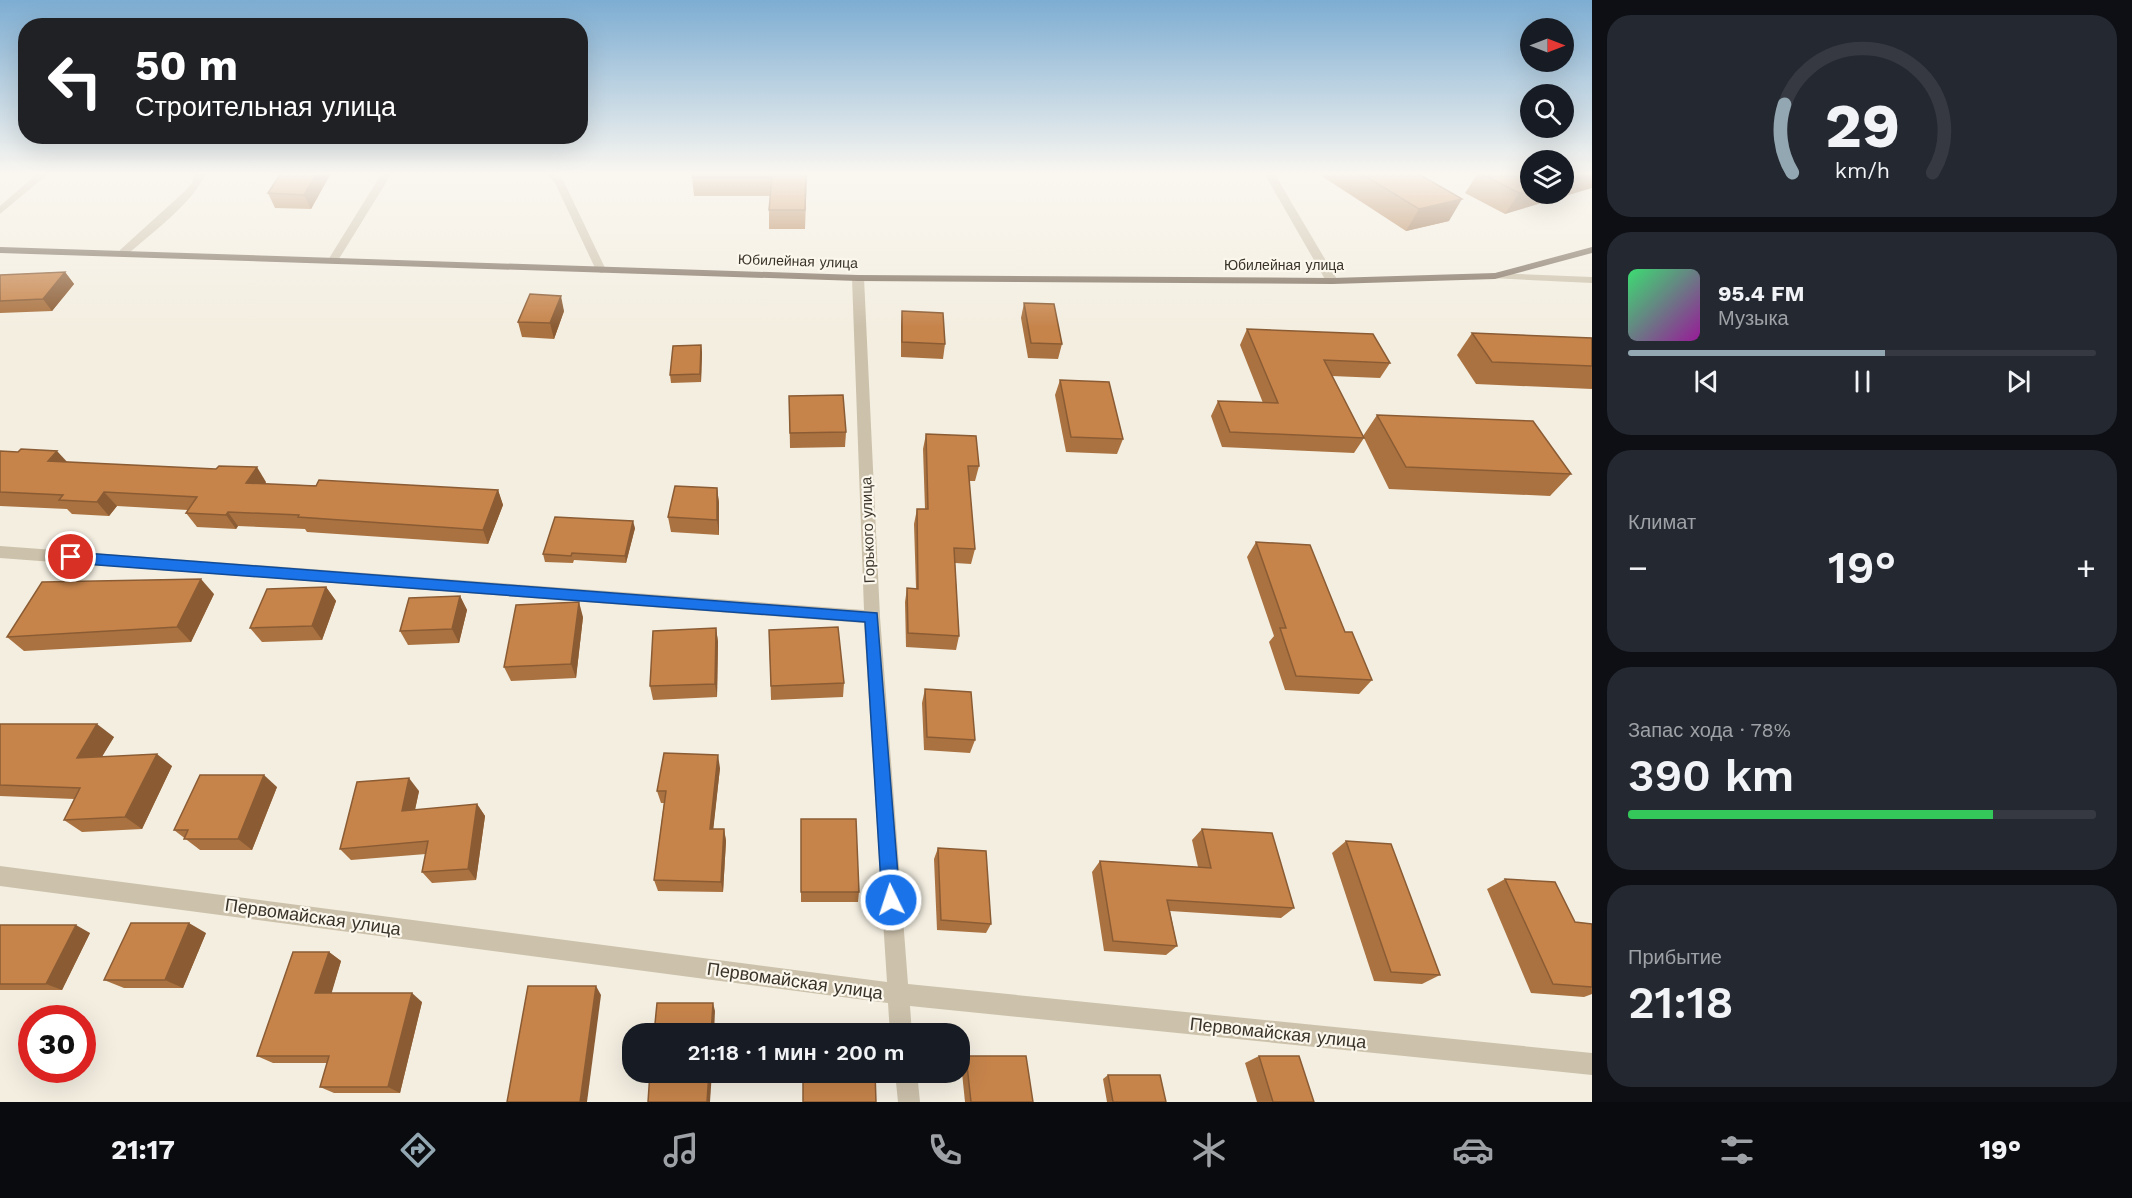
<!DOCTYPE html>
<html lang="ru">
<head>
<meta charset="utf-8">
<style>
  body { margin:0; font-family:"Work Sans",sans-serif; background:#242831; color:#f1f3f6; height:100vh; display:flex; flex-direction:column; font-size:22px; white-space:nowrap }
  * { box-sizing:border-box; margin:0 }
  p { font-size:20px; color:#9ea1a6 }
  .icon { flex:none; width:33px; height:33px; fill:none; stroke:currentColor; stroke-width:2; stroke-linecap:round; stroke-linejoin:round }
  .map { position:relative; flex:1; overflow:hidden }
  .side { display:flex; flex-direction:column; gap:15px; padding:15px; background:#0d0f14; width:540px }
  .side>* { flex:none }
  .hud { position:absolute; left:18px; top:18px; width:570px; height:126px; border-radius:24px; box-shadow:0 6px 24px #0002; background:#202124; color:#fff; overflow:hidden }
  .needle { width:39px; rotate:90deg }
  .buttons { position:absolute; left:1520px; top:18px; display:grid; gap:12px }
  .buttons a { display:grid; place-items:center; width:54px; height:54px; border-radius:50%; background:#171b24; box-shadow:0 6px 24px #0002; font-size:30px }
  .speed { position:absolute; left:18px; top:1005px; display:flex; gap:12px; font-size:30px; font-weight:700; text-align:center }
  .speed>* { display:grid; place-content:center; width:78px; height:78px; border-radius:50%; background:#171b24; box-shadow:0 6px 24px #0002; line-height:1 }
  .speed .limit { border:9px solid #d22; background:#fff; color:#111 }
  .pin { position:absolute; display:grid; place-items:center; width:51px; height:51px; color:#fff; margin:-26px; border:3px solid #fff; border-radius:50%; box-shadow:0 2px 6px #0007 }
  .me { position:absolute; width:66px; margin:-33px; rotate:356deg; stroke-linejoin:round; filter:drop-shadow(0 0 4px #0008) }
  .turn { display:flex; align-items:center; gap:21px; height:126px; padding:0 18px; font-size:27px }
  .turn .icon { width:78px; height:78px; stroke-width:2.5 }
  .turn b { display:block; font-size:42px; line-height:51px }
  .big { font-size:45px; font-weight:600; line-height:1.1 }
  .side .widget { flex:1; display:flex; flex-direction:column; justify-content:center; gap:9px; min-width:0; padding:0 21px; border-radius:24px; background:#242831 }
  .side .dial { align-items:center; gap:0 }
  .dial svg { height:156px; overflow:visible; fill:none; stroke:#363941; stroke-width:7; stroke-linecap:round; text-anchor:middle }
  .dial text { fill:#f1f3f6; stroke:none }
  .song { display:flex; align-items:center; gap:18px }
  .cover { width:72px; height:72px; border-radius:9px; background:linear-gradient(135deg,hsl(140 70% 55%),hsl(300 70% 35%)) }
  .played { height:6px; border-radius:3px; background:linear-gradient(90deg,#92a7b1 55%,#363941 55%) }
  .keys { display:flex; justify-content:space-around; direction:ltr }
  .heat { display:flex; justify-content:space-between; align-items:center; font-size:33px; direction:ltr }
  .charge { height:9px; border-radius:4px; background:linear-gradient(90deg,#34c759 78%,#363941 0) }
  .trip { position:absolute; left:622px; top:1023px; width:348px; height:60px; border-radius:24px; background:#171b24; box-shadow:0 6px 24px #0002; font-weight:600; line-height:60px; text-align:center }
  .tabs { display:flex; height:96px; justify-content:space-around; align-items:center; background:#090b0e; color:#9ea1a6 }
  .tabs .icon { width:42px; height:42px }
  .tabs .on { color:#92a7b1 }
  .tabs b { font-size:27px; color:#f1f3f6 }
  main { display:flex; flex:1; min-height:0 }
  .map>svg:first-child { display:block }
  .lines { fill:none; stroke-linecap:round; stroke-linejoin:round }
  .minor { fill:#ccc1ab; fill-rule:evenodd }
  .major { fill:#7c6d5c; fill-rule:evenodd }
  .wall { fill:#aa7240 }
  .shaded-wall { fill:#8b5c34 }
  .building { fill:#c6844b; stroke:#8b5c34; stroke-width:1.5 }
  .route { fill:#1a73e8; stroke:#114b97; stroke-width:1.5 }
  .labels { text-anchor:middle; stroke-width:4.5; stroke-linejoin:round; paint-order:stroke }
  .far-street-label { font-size:14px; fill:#3a332a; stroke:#fbf7ed }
  .street-label { font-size:15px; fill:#3a332a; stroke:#fbf7ed }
  .near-street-label { font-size:18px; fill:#3a332a; stroke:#fbf7ed }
</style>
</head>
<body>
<main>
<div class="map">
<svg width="1592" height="1102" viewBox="0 0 1592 1102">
  <rect width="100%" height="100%" fill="#f3eee0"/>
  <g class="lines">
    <!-- minor -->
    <g class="minor">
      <path d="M 38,173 L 49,173 L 0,214 L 0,206 Z"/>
      <path d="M 195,173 L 205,173 C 198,199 149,235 128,254 L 120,254 L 120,250 L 184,192 L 192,183 Z"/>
      <path d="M 382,173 L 392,173 L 337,262 L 329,262 L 328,260 Z"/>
      <path d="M 546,173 L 556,173 L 564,182 L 606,270 L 605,272 L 601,273 L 596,270 L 555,183 Z"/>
      <path d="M 1264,173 L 1274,173 L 1338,281 L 1336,283 L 1332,284 L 1326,281 Z"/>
      <path d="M 1495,273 L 1592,277 L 1592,283 L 1491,278 L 1491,274 Z"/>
      <path d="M 858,275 L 864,278 L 880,617 L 908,984 L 1592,1053 L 1592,1075 L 910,1006 L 912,1034 L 890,1034 L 888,1003 L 0,886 L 0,866 L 887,982 L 864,623 L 0,558 L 0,546 L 864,610 L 852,278 Z"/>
      <path d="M 895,1072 L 917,1072 L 920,1102 L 898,1102 Z"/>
    </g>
    <!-- major -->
    <path class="major" d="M 0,247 L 858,275 L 1332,278 L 1495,273 L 1592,247 L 1592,253 L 1495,279 L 1332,284 L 858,281 L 0,253 Z"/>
  </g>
  <!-- wall -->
  <g class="wall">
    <path d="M 281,173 L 331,173 L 311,209 L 275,208 L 268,193 Z"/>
    <path d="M 807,173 L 805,229 L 769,229 L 769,210 L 770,196 L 694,196 L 692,177 Z"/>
    <path d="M 1317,173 L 1417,173 L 1449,221 L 1406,231 Z"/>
    <path d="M 1478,173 L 1530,173 L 1530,194 L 1505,214 L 1465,193 Z"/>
    <path d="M 65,272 L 74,284 L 52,311 L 0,313 L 0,275 Z"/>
    <path d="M 1024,303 L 1062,344 L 1058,359 L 1028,358 L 1021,318 Z"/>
    <path d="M 564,311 L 554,339 L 522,337 L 518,322 Z"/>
    <path d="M 902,311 L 945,344 L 943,359 L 901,357 L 901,326 Z"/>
    <path d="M 1247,329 L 1390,363 L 1380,378 L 1332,376 L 1363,436 L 1377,415 L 1571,474 L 1550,496 L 1389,489 L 1364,438 L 1354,453 L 1222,447 L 1211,416 L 1218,401 L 1263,403 L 1240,345 Z"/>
    <path d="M 1472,333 L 1592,338 L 1592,389 L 1476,384 L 1457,355 Z"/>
    <path d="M 701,345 L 702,353 L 701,382 L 671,383 L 670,375 Z"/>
    <path d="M 1060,380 L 1123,439 L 1117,454 L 1066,452 L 1055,395 Z"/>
    <path d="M 789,396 L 846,432 L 845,447 L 790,448 Z"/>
    <path d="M 926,434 L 979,466 L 975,481 L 969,481 L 975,549 L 971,564 L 955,563 L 959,636 L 956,650 L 906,647 L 905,602 L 907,588 L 916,588 L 914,524 L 917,509 L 925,509 L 923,449 Z"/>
    <path d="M 0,451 L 67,462 L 266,482 L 265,484 L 498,490 L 503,505 L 488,544 L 307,532 L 305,529 L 238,526 L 236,529 L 197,527 L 186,513 L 188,510 L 117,506 L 109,516 L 72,514 L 67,509 L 0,506 Z"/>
    <path d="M 717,488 L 719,503 L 719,535 L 671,532 L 668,517 Z"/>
    <path d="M 635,528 L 626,563 L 574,560 L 573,563 L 545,562 L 543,554 Z"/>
    <path d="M 1256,542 L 1345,632 L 1372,680 L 1359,694 L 1285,690 L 1269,642 L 1274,636 L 1247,557 Z"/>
    <path d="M 326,587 L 336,601 L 322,640 L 262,642 L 250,628 Z"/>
    <path d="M 214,594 L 191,642 L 24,651 L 7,637 Z"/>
    <path d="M 460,596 L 467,610 L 459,643 L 408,645 L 400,631 Z"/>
    <path d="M 583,617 L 576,678 L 511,681 L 504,667 Z"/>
    <path d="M 716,628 L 718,642 L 717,697 L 653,700 L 650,686 Z"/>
    <path d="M 769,630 L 844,683 L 843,697 L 771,700 Z"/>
    <path d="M 925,689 L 975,740 L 970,753 L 924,750 L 922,703 Z"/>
    <path d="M 0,724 L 114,737 L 102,756 L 172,766 L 142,829 L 82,832 L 64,820 L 74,799 L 0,796 Z"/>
    <path d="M 720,768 L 713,829 L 724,829 L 726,841 L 723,892 L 658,891 L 654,880 L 664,803 L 661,803 L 657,791 Z"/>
    <path d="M 277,787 L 252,850 L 200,850 L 174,830 Z"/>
    <path d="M 419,791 L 415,810 L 477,804 L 485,816 L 476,880 L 432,883 L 422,872 L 426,854 L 351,860 L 340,849 Z"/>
    <path d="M 801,819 L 859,892 L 858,902 L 801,902 Z"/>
    <path d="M 1202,829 L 1294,908 L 1281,918 L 1170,911 L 1177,946 L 1166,955 L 1104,951 L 1092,872 L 1100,861 L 1198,867 L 1192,840 Z"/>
    <path d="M 1346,841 L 1440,975 L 1422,984 L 1374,981 L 1332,853 Z"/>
    <path d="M 938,848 L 991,924 L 986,933 L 937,930 L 934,859 Z"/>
    <path d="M 1505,879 L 1575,922 L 1592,924 L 1592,994 L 1584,997 L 1531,993 L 1487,889 Z"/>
    <path d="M 0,925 L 90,933 L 62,990 L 0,990 Z"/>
    <path d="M 206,933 L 183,988 L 124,988 L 104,980 Z"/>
    <path d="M 329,952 L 341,961 L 331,993 L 422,1002 L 400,1093 L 334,1093 L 320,1087 L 327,1063 L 273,1063 L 257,1056 Z"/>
    <path d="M 966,1056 L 1033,1102 L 965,1102 L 961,1063 Z"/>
    <path d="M 1259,1056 L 1314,1102 L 1257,1102 L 1245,1063 Z"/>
    <path d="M 1108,1075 L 1166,1102 L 1107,1102 L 1103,1079 Z"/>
  </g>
  <!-- shaded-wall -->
  <g class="shaded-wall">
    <path d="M 317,173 L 331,173 L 311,209 L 304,195 Z"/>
    <path d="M 1587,173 L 1592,173 L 1592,188 L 1505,214 L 1519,193 L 1530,190 L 1530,194 L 1563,194 L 1563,180 Z"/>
    <path d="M 1462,199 L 1449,221 L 1406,231 L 1419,209 Z"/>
    <path d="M 65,272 L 74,284 L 52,311 L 43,299 Z"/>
    <path d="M 561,296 L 564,311 L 554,339 L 550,323 Z"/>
    <path d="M 701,345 L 702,353 L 701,382 L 700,374 Z"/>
    <path d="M 57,451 L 70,465 L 48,461 Z"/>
    <path d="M 257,467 L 266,482 L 256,497 L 246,483 Z"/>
    <path d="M 717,488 L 719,503 L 719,535 L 717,520 Z"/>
    <path d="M 498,490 L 503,505 L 488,544 L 483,530 Z"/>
    <path d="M 104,492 L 117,506 L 109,516 L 97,502 Z"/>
    <path d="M 228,512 L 238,526 L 236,529 L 226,515 Z"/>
    <path d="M 633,521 L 635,528 L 626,563 L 625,556 Z"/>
    <path d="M 201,579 L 214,594 L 191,642 L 177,627 Z"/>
    <path d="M 326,587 L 336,601 L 322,640 L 312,626 Z"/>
    <path d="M 460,596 L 467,610 L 459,643 L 452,629 Z"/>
    <path d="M 579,602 L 583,617 L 576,678 L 571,664 Z"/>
    <path d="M 716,628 L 718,642 L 717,697 L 715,684 Z"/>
    <path d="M 97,724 L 114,737 L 94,770 L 77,758 Z"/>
    <path d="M 157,754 L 172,766 L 142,829 L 125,817 Z"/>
    <path d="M 718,755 L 720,768 L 712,841 L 710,829 Z"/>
    <path d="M 264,775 L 277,787 L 252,850 L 238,839 Z"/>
    <path d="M 409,778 L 419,791 L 412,823 L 402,811 Z"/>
    <path d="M 477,804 L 485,816 L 476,880 L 468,869 Z"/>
    <path d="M 724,829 L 726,841 L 723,892 L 721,882 Z"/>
    <path d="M 189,923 L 206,933 L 183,988 L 165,980 Z"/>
    <path d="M 76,925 L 90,933 L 62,990 L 46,984 Z"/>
    <path d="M 329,952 L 341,961 L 329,1002 L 315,993 Z"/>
    <path d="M 596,986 L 601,995 L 587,1102 L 580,1102 Z"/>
    <path d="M 412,993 L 422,1002 L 400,1093 L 388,1087 Z"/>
    <path d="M 713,1003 L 715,1011 L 714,1034 L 711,1034 Z"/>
    <path d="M 709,1072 L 712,1072 L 710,1102 L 707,1102 Z"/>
  </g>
  <!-- building -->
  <g class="building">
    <path d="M 281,173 L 317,173 L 304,195 L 268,193 Z"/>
    <path d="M 693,173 L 806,173 L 805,210 L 769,210 L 772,177 L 692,177 Z"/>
    <path d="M 1360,173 L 1417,173 L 1462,199 L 1419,209 Z"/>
    <path d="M 1480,173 L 1530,173 L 1530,190 L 1519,193 Z"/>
    <path d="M 1563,173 L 1587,173 L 1563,180 Z"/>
    <path d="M 65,272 L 43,299 L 0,301 L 0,275 Z"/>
    <path d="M 530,294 L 561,296 L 550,323 L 518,322 Z"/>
    <path d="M 1024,303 L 1054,304 L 1062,344 L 1031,343 Z"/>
    <path d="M 902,311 L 943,313 L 945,344 L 902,342 Z"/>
    <path d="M 1247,329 L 1373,334 L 1390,363 L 1324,360 L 1364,438 L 1230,432 L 1218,401 L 1278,403 Z"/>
    <path d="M 1472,333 L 1592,338 L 1592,366 L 1492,362 Z"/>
    <path d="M 701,345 L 700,374 L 670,375 L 673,346 Z"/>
    <path d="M 1060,380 L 1109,382 L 1123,439 L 1071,437 Z"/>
    <path d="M 843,395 L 846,432 L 790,433 L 789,396 Z"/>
    <path d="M 1377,415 L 1533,421 L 1571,474 L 1406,467 Z"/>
    <path d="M 926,434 L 976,436 L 979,466 L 968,466 L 975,549 L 954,548 L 959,636 L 908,633 L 907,588 L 918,589 L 917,509 L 928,509 Z"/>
    <path d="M 21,449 L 57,451 L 48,461 L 216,469 L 219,466 L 257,467 L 246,483 L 316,486 L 319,480 L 498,490 L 483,530 L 298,517 L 299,515 L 228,512 L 226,515 L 186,513 L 197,497 L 104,492 L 97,502 L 59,500 L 63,495 L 0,492 L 0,451 L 18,452 Z"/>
    <path d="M 675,486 L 717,488 L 717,520 L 668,517 Z"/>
    <path d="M 555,517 L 633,521 L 625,556 L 572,553 L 571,556 L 543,554 Z"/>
    <path d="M 1256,542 L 1310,545 L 1345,632 L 1352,632 L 1372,680 L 1296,676 L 1280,628 L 1286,628 Z"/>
    <path d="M 201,579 L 177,627 L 7,637 L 42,582 Z"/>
    <path d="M 326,587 L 312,626 L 250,628 L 267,589 Z"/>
    <path d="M 460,596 L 452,629 L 400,631 L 409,598 Z"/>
    <path d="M 579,602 L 571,664 L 504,667 L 516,605 Z"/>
    <path d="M 838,627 L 844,683 L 771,686 L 769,630 Z"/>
    <path d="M 716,628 L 715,684 L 650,686 L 653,631 Z"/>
    <path d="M 925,689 L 971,692 L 975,740 L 927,737 Z"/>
    <path d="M 0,724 L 97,724 L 77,758 L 157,754 L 125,817 L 64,820 L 80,788 L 0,785 Z"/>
    <path d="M 664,753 L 718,755 L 710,829 L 724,829 L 721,882 L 654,880 L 666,791 L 657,791 Z"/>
    <path d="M 200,775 L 264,775 L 238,839 L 184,839 L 188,830 L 174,830 Z"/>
    <path d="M 409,778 L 402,811 L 477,804 L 468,869 L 422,872 L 428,841 L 340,849 L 357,782 Z"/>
    <path d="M 801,819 L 856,819 L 859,892 L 801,892 Z"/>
    <path d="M 1202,829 L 1272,833 L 1294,908 L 1167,900 L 1177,946 L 1113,941 L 1100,861 L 1211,868 Z"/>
    <path d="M 1346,841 L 1391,844 L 1440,975 L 1391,972 Z"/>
    <path d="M 938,848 L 986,851 L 991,924 L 941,920 Z"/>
    <path d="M 1505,879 L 1555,882 L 1575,922 L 1592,924 L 1592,987 L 1553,984 Z"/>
    <path d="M 131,923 L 189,923 L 165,980 L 104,980 Z"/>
    <path d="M 0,925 L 76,925 L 46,984 L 0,984 Z"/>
    <path d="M 293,952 L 329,952 L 315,993 L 412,993 L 388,1087 L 320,1087 L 329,1056 L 257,1056 Z"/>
    <path d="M 528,986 L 596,986 L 580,1102 L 507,1102 Z"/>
    <path d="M 657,1003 L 713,1003 L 711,1034 L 654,1034 Z"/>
    <path d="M 966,1056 L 1026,1056 L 1033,1102 L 971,1102 Z"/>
    <path d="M 1259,1056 L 1299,1056 L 1314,1102 L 1273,1102 Z"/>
    <path d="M 650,1072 L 709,1072 L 707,1102 L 648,1102 Z"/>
    <path d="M 803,1072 L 875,1072 L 876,1102 L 803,1102 Z"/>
    <path d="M 1108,1075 L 1160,1075 L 1166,1102 L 1113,1102 Z"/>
  </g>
  <!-- sky -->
  <linearGradient id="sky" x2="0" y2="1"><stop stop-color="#7dadd2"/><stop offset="0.53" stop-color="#faf7f1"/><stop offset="1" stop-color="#faf7f1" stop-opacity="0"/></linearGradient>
  <rect width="1592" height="327" fill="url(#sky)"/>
  <!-- route -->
  <path class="route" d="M 71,552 L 877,613 L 900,900 L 897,906 L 891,909 L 884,906 L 882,900 L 865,622 L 71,563 L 64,557 Z"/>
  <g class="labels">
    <!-- far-street labels -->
    <g class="far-street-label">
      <text transform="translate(798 261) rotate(2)" y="5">Юбилейная улица</text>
      <text x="1284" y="270">Юбилейная улица</text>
    </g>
    <!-- street labels -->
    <g class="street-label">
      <text transform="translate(868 530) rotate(-92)" y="5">Горького улица</text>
    </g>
    <!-- near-street labels -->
    <g class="near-street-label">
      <text transform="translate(313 917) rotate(8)" y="6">Первомайская улица</text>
      <text transform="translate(795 981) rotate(8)" y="6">Первомайская улица</text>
      <text transform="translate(1278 1033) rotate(6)" y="6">Первомайская улица</text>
    </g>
  </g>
</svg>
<div class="buttons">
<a><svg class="needle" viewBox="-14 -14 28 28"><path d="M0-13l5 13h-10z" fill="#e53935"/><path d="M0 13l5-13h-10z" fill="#9ea1a6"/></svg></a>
<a><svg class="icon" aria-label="search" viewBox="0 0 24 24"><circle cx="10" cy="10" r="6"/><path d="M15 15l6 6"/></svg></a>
<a><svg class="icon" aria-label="layers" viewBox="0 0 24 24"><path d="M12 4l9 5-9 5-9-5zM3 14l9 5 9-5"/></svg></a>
</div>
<div class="speed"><div class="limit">30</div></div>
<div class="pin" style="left:71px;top:557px;background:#d93025"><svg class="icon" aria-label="arrive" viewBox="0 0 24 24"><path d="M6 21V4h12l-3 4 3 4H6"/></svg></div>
<svg class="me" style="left:891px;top:900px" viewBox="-20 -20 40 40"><circle r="17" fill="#1a73e8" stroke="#fff" stroke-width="3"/><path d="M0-11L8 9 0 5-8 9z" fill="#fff"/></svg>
<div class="trip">21:18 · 1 мин · 200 m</div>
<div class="hud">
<div class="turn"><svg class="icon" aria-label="left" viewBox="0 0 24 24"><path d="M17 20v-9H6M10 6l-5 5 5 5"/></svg><div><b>50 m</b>Строительная улица</div></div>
</div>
</div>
<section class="side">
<div class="widget dial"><svg viewBox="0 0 100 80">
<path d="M14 69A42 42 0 1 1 86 69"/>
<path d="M14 69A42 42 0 0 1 10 34" stroke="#92a7b1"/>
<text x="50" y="56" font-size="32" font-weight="700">29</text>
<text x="50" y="72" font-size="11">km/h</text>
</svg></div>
<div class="widget">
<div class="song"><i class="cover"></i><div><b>95.4 FM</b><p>Музыка</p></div></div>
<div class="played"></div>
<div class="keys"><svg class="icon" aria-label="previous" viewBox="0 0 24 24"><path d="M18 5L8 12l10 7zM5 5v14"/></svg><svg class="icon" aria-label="pause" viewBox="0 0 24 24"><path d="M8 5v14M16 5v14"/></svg><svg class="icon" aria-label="next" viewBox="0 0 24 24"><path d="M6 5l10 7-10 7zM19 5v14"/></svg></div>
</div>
<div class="widget"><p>Климат</p>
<div class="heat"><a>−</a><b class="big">19°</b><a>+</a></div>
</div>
<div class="widget"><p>Запас хода · 78%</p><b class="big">390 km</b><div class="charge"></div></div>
<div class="widget"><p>Прибытие</p><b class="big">21:18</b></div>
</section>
</main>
<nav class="tabs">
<b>21:17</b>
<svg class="icon on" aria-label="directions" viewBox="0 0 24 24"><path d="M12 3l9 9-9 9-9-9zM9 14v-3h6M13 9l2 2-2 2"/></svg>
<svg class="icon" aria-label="music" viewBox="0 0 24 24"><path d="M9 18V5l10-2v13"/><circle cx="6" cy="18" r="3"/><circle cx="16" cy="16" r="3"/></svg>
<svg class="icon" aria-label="phone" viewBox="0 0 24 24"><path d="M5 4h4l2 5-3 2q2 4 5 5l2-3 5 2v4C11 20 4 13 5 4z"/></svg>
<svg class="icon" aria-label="climate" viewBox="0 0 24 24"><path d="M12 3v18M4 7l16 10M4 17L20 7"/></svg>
<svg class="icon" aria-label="car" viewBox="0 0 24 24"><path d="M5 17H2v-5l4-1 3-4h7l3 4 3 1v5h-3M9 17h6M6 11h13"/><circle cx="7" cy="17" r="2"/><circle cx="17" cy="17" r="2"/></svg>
<svg class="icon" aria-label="filters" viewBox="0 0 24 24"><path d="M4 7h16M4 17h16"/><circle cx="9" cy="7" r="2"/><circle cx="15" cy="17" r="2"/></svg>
<b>19°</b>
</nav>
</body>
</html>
